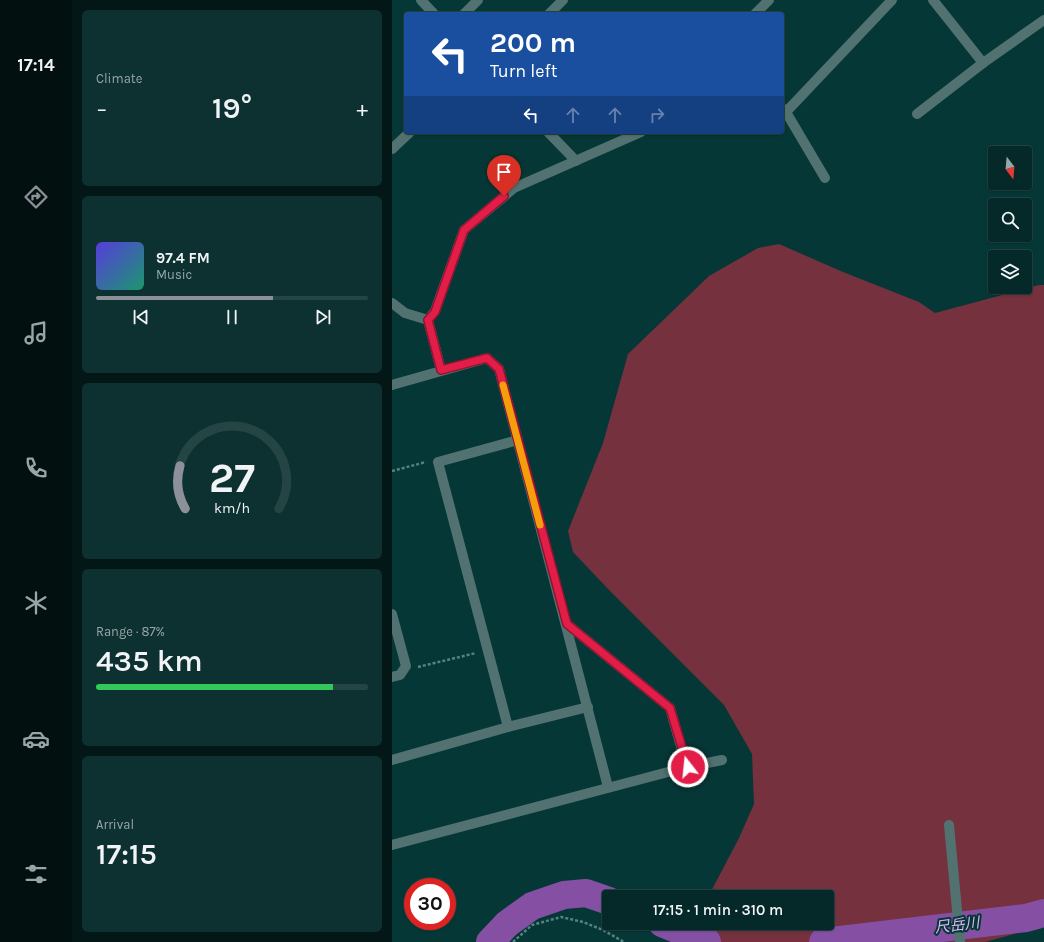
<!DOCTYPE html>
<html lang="en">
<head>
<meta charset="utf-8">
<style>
  body { margin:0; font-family:Karla,"Noto Sans JP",sans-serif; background:#0d3130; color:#f1f3f6; height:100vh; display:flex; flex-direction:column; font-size:15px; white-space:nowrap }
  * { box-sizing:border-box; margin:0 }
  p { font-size:13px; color:#97a6a8 }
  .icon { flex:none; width:22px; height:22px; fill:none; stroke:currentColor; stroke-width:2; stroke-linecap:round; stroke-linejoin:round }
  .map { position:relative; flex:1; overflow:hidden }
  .side { display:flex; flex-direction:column; gap:10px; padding:10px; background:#021716; width:320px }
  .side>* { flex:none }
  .top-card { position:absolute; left:12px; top:12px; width:380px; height:122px; border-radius:4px; box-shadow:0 1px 3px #0004,0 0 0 1px #254545; background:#1a4fa0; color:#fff; overflow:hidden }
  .needle { width:26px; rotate:164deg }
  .tools { position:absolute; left:596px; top:146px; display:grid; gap:8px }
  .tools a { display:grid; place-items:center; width:44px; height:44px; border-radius:4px; background:#042928; box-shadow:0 1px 3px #0004,0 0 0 1px #254545; font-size:20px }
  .speed { position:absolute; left:12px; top:878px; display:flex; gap:8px; font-size:20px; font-weight:700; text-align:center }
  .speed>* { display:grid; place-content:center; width:52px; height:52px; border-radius:50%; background:#042928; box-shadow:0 1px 3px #0004,0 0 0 1px #254545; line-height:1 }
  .speed .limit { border:6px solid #d22; background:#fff; color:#111 }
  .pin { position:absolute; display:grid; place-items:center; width:34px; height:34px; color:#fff; margin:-41px -17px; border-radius:50% 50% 50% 0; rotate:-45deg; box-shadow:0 0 4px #0007 }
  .pin .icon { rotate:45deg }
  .me { position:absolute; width:44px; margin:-22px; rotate:344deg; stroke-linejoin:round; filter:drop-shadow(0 0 3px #0008) }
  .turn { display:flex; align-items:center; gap:14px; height:84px; padding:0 20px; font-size:18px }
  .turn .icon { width:52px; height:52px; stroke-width:2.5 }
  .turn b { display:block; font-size:28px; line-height:34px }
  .lanes { display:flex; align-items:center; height:38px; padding:0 20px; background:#0003; justify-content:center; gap:20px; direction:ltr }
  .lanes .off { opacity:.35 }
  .big { font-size:30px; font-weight:600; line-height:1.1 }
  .side .tile { flex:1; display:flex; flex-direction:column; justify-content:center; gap:6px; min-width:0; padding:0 14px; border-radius:6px; background:#0d3130 }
  .side .dial { align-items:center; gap:0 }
  .dial svg { height:104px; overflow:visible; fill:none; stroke:#254545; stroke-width:7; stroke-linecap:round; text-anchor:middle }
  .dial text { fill:#f1f3f6; stroke:none }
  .song { display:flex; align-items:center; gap:12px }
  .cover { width:48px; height:48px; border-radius:6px; background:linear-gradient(135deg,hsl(250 70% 55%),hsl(160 70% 35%)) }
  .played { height:4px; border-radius:2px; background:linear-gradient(90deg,#8c9099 65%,#254545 65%) }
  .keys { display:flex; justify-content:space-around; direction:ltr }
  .heat { display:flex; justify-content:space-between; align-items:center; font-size:22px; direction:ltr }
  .charge { height:6px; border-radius:3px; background:linear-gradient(90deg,#34c759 87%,#254545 0) }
  .trip { position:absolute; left:210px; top:890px; width:232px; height:40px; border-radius:4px; background:#042928; box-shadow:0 1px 3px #0004,0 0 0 1px #254545; font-weight:600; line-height:40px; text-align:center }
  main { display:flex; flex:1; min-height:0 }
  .tab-bar { display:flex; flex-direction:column; width:72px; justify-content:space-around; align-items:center; background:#021010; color:#97a6a8 }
  .tab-bar .icon { width:28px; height:28px }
  .tab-bar .active { color:#8c9099 }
  .tab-bar b { font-size:18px; color:#f1f3f6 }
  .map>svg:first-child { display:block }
  .green { fill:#75313d }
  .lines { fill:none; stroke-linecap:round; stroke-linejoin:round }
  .river { stroke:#8550a4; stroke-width:28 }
  .path { stroke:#558381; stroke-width:2.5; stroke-dasharray:3 2; stroke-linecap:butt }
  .street { stroke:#527271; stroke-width:10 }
  .route-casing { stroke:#92132f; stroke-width:10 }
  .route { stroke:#e11d48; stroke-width:7 }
  .slow { stroke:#f59e0b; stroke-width:7 }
  .labels { text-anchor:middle; stroke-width:4; stroke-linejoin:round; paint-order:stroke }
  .water-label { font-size:15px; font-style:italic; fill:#dfb6f9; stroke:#053736 }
</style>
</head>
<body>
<main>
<nav class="tab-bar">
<b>17:14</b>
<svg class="icon active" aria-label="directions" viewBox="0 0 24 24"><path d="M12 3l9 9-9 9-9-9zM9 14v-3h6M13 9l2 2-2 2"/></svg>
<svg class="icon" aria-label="music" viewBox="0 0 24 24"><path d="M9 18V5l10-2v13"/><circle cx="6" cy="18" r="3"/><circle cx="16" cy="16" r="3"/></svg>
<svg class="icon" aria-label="phone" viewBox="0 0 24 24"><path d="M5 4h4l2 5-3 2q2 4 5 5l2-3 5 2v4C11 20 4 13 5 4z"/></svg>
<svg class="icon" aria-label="climate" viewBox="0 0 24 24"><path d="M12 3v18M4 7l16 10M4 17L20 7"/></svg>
<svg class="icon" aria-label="car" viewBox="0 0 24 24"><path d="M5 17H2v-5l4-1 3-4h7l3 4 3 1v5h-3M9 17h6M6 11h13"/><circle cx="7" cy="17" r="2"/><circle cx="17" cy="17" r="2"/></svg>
<svg class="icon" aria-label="filters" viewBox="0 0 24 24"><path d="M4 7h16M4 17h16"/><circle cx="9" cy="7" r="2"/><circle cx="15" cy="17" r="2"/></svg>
</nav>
<section class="side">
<div class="tile"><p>Climate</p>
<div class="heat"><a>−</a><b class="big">19°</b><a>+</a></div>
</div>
<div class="tile">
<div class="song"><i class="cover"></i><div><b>97.4 FM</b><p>Music</p></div></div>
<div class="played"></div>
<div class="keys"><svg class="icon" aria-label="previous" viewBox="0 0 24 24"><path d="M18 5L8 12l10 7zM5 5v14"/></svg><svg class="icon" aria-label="pause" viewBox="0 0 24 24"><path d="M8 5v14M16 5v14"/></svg><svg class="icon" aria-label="next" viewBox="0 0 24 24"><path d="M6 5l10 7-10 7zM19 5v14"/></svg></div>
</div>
<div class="tile dial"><svg viewBox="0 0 100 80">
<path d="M14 69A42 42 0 1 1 86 69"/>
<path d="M14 69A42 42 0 0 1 10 36" stroke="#8c9099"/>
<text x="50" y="56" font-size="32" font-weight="700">27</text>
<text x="50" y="72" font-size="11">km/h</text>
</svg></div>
<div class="tile"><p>Range · 87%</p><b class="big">435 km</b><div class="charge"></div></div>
<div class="tile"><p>Arrival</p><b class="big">17:15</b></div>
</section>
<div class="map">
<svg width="652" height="942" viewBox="0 0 652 942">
  <rect width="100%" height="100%" fill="#053736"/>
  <!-- green -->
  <path class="green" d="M 387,244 L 451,272 L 527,302 L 543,313 L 647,285 L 652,285 L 652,926 L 593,942 L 304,942 L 306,923 L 435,923 L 435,897 L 316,897 L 347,838 L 362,804 L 360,754 L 332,705 L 218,591 L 181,552 L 176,531 L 211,443 L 236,354 L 317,276 L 366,248 Z"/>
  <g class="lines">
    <!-- river -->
    <g class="river">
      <path d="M 270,923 L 315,942"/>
      <path d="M 98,942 L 115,924 L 140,906 L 172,895 L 194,893 L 217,901"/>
      <path d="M 431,942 L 634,918 L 652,913"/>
    </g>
    <!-- path -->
    <g class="path">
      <path d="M 0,471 L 34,462"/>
      <path d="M 26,667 L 84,653"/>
      <path d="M 121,942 L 140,925 L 169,917 L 191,922 L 211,930 L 232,942"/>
    </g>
    <!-- street -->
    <g class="street">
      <path d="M 29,0 L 42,14"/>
      <path d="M 541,0 L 591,63"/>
      <path d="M 72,14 L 86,0"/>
      <path d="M 157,14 L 171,0"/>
      <path d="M 363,14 L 377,0"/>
      <path d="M 390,108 L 394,112 L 433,178"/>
      <path d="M 394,112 L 500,0"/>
      <path d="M 525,114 L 591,63 L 652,20"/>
      <path d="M 156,132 L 184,161"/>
      <path d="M 0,149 L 18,132"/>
      <path d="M 0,303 L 13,313 L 36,320"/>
      <path d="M 36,320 L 43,311 L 72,230 L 122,188 L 249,132"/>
      <path d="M 36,320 L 49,370"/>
      <path d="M 0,385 L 95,358 L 107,369 L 216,787"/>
      <path d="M 0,614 L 14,666 L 8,675 L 0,677"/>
      <path d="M 116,727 L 196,707"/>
      <path d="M 0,760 L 116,727 L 46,462 L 126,440"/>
      <path d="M 295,767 L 330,760"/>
      <path d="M 557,825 L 568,942"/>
      <path d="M 0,845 L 295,767 L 278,708 L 175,624"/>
    </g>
  </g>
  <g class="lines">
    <defs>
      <path id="route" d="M 112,196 L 72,230 L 43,312 L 36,320 L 49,370 L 95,358 L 107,369 L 175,624 L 278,708 L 296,767"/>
    </defs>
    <!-- route casing -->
    <use href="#route" class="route-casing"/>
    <!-- route -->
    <use href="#route" class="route"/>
    <!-- slow -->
    <path class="slow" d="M 111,385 L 148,525"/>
  </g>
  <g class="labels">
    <!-- water labels -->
    <g class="water-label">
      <text transform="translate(565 925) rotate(-7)" y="5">尺岳川</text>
    </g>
  </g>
</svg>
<div class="tools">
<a><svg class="needle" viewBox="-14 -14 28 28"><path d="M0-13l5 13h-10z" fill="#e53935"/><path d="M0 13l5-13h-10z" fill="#97a6a8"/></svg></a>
<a><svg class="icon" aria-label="search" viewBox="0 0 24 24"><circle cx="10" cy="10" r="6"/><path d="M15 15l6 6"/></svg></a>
<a><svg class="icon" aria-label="layers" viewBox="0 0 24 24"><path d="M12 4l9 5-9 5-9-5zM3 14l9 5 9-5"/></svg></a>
</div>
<div class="speed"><div class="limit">30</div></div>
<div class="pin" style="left:112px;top:196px;background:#d93025"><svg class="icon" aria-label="arrive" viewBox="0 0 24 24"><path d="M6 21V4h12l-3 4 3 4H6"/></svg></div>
<svg class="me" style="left:296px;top:767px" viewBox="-20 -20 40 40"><circle r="17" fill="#e11d48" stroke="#fff" stroke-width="3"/><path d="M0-11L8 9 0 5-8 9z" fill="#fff"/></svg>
<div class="trip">17:15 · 1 min · 310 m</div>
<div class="top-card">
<div class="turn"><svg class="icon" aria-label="left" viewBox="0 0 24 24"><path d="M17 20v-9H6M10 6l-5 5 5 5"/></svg><div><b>200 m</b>Turn left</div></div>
<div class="lanes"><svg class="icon" aria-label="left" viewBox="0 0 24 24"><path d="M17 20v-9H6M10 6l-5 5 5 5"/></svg><svg class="icon off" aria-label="ahead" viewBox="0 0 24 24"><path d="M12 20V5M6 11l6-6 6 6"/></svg><svg class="icon off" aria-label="ahead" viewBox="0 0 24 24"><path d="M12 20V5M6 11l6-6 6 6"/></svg><svg class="icon off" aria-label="right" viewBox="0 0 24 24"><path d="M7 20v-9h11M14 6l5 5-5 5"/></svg></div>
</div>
</div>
</main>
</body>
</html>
